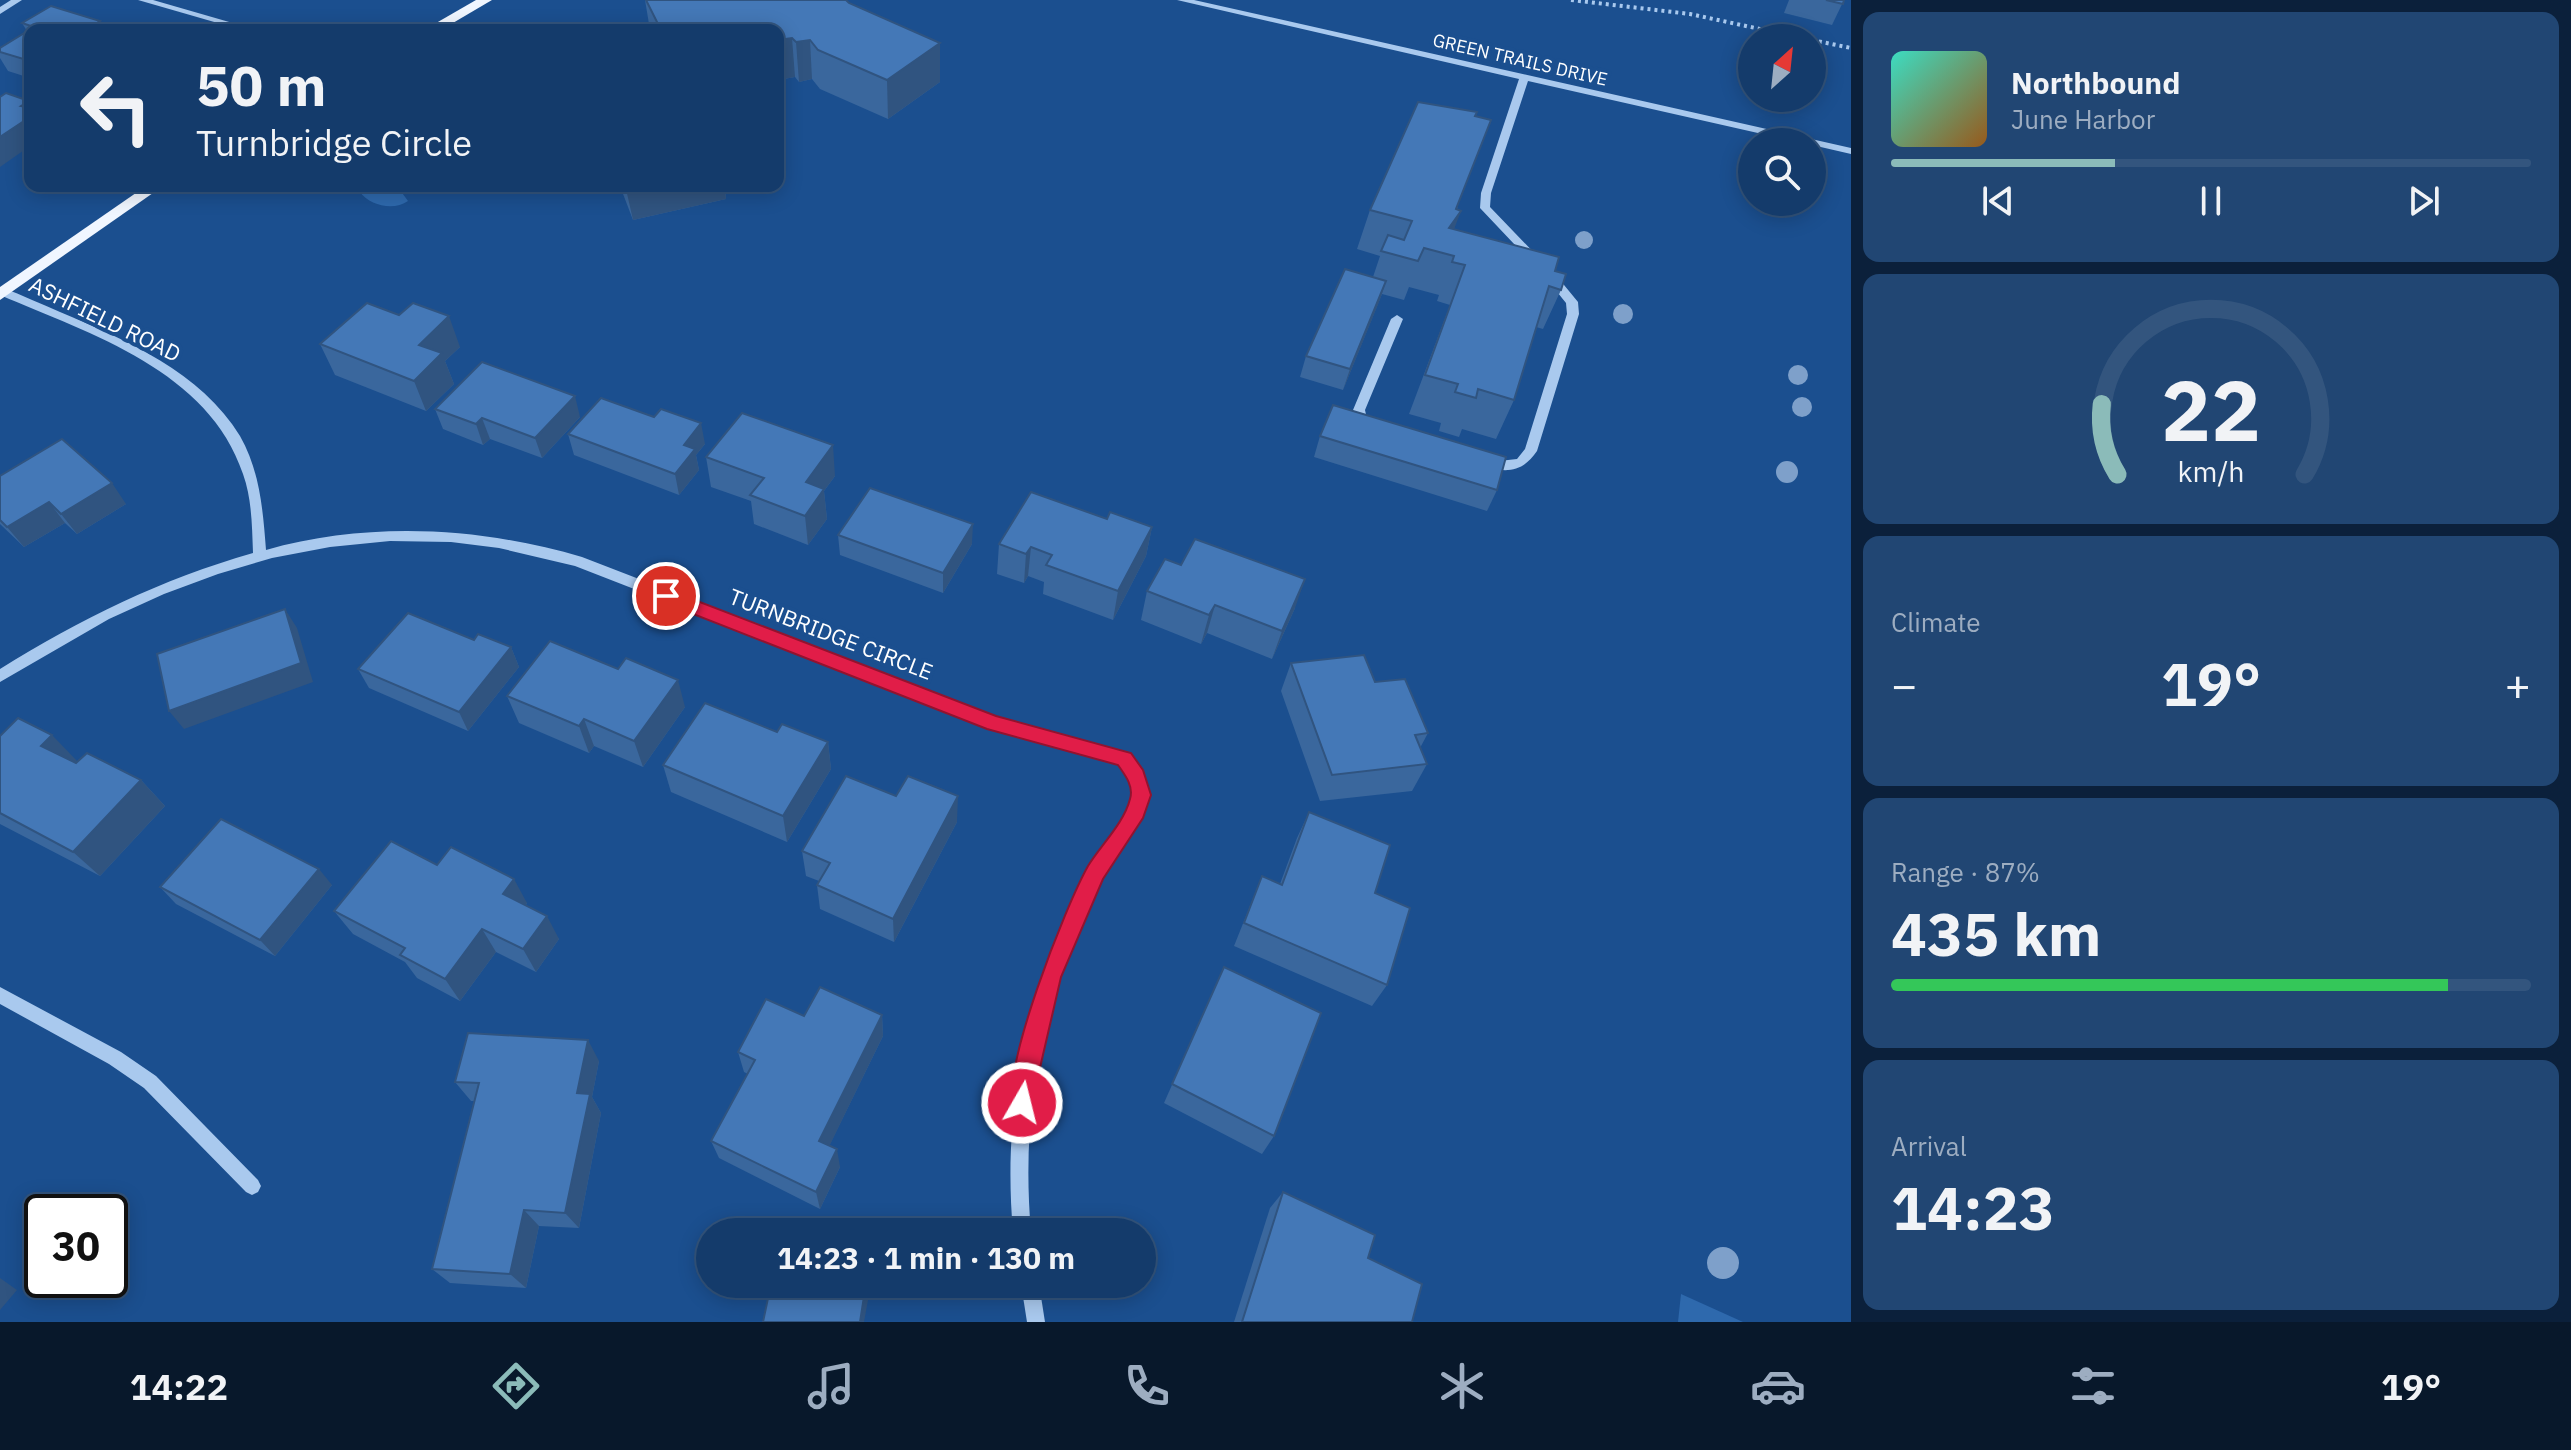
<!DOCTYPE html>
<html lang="en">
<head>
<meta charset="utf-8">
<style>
  body { margin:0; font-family:"IBM Plex Sans",sans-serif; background:#214673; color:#f1f3f6; height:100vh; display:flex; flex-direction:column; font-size:30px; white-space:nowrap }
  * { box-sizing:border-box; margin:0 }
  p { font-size:26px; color:#9dadc1 }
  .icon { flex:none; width:44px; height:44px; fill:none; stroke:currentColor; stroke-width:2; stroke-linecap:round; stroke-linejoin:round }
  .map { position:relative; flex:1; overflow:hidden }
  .panel { display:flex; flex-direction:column; gap:12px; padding:12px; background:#0b203b; width:720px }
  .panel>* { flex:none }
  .guide { position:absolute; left:24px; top:24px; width:760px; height:168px; border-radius:16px; box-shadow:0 4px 20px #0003,0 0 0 2px #33557e; background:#143b6b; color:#f1f3f6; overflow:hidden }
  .needle { width:52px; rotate:27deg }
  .buttons { position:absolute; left:1738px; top:24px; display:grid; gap:16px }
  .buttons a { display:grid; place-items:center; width:88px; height:88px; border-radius:50%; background:#143b6b; box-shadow:0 4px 20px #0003,0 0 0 2px #33557e; font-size:40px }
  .speed { position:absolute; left:24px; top:1194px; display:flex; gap:16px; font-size:40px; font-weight:700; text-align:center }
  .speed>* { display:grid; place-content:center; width:104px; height:104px; border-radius:50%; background:#143b6b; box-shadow:0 4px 20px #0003,0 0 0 2px #33557e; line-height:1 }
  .speed .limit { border:4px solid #111; border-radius:12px; background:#fff; color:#111 }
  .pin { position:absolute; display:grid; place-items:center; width:68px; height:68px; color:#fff; margin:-34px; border:4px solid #fff; border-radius:50%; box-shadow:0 2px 8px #0007 }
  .me { position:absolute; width:88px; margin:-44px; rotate:8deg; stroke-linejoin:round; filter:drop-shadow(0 0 6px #0008) }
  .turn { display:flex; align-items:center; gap:28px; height:168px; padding:0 40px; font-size:36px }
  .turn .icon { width:104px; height:104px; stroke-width:2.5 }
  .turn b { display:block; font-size:56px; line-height:68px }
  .big { font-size:60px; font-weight:800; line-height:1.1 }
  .panel .tile { flex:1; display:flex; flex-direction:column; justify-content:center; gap:12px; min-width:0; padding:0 28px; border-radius:16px; background:#214673 }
  .panel .dial { align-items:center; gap:0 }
  .dial svg { height:208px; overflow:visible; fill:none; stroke:#33557e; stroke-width:7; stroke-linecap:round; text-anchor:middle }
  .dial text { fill:#f1f3f6; stroke:none }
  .song { display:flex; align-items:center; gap:24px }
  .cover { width:96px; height:96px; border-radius:12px; background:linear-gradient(135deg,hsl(170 70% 55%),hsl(30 70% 35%)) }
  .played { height:8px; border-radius:4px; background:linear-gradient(90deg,#8bbbb9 35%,#33557e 35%) }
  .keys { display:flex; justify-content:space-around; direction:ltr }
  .heat { display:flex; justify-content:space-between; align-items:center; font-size:44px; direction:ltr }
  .charge { height:12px; border-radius:6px; background:linear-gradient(90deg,#34c759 87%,#33557e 0) }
  .trip { position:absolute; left:696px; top:1218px; width:460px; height:80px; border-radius:40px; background:#143b6b; box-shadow:0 4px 20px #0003,0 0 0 2px #33557e; font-weight:800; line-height:80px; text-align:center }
  .menu { display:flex; height:128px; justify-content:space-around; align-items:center; background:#08182b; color:#9dadc1 }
  .menu .icon { width:56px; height:56px }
  .menu .selected { color:#8bbbb9 }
  .menu b { font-size:36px; color:#f1f3f6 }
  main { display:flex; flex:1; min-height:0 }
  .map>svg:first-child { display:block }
  .green { fill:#2e69ad }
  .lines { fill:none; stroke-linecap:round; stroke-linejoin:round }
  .path { stroke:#a9c9ee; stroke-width:4; stroke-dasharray:3 4; stroke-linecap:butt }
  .minor { fill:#a9c9ee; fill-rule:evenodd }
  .major { fill:#f0f6ff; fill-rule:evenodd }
  .tree { fill:#7ea0ca }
  .wall { fill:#3a679d }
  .shaded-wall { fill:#305480 }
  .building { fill:#4478b7; stroke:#305480; stroke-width:2 }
  .route { fill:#e11d48; stroke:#92132f; stroke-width:2 }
  .labels { text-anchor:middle; stroke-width:8; stroke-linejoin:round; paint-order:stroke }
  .far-street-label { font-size:18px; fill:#fff; stroke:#1b4f8f }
  .street-label { font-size:22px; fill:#fff; stroke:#1b4f8f }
</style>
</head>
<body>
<main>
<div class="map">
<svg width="1851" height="1322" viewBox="0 0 1851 1322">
  <rect width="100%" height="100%" fill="#1b4f8f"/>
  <!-- green -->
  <g class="green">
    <path d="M 361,186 L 407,186 L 400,190 L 408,201 C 394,211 370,206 360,192 Z"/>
    <path d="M 1681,1294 L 1743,1322 L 1678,1322 Z"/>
  </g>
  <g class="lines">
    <!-- path -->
    <g class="path">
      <path d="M 1571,0 L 1690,14 L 1802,38"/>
      <path d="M 1812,40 L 1851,48"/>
    </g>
    <!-- minor -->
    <g class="minor">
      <path d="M 11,0 L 22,0 L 0,14 L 0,7 Z"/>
      <path d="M 138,0 L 153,0 L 257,30 L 242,30 Z"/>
      <path d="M 1177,0 L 1194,0 L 1851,148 L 1851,154 L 1812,145 L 1812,142 L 1798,142 L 1528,81 L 1491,193 L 1490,207 L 1541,260 L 1542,262 L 1537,265 L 1533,264 L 1480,208 L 1481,193 L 1519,79 Z"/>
      <path d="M 1551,273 L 1555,274 L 1578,302 L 1579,314 L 1537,451 C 1522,473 1506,473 1482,466 L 1480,463 L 1486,458 L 1499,461 L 1517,459 L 1525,449 L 1567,314 L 1566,303 L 1545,277 Z"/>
      <path d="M 3,288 C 22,295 41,304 60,312 C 126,340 201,372 240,436 C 260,471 263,511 266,550 C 369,521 480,527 582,557 L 996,717 L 1129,755 C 1138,767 1151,782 1148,798 C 1142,833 1110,857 1096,888 C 1044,1004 1020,1104 1031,1232 L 1013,1232 C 1002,1106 1027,1005 1079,891 C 1085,879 1089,868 1096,858 C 1109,839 1137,816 1133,790 C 1132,780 1125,772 1119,764 L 989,727 L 575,566 L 499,548 L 451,542 L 390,541 L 330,547 L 272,558 L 218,574 L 164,594 L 109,619 L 0,682 L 0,669 C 80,619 162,579 253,553 C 252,527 252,499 243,474 C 209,371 91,334 0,295 L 0,289 Z"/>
      <path d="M 1397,315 L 1403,319 L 1365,410 L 1367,419 L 1374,424 L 1368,428 L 1358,425 L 1353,410 L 1391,319 Z"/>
      <path d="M 0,987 L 121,1052 L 156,1076 L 258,1180 L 261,1186 L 258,1192 L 252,1195 L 246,1192 L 144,1088 L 109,1064 L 0,1004 Z"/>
      <path d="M 1021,1284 L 1039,1284 L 1045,1322 L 1027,1322 Z"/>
    </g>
    <!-- major -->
    <g class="major">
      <path d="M 476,0 L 492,0 L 441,30 L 424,30 Z"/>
      <path d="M 146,186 L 163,186 L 0,300 L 0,287 Z"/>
    </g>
  </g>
  <!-- trees -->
  <g class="tree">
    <circle cx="1584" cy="240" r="9"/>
    <circle cx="1623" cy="314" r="10"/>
    <circle cx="1798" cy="375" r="10"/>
    <circle cx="1802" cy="407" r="10"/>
    <circle cx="1787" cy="472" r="11"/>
    <circle cx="1723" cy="1263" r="16"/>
  </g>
  <!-- wall -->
  <g class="wall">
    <path d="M 645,0 L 846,0 L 849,3 L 940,43 L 940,82 L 888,119 L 820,89 L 812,79 L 799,82 L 795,77 L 778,80 L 778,30 L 650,30 Z"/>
    <path d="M 1789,0 L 1844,0 L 1832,25 L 1784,13 Z"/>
    <path d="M 100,21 L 105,30 L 30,30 L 30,78 L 8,71 L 0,58 L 0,48 L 27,31 L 22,23 Z"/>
    <path d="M 1476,116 L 1457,210 L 1454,229 L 1555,271 L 1561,290 L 1543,329 L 1536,327 L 1514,400 L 1496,439 L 1462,429 L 1459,437 L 1439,431 L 1441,423 L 1409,414 L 1450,305 L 1437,301 L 1439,295 L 1409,287 L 1404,300 L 1382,294 L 1343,390 L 1300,377 L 1306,356 L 1373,277 L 1380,256 L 1357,249 L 1370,210 Z"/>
    <path d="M 620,186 L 742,186 L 743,187 L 725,190 L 726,199 L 633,220 Z"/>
    <path d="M 320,344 L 460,347 L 445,361 L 454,384 L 426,411 L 335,375 Z"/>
    <path d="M 435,409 L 580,417 L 542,458 L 490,439 L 483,445 L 443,429 Z"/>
    <path d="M 568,434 L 705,444 L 696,455 L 699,470 L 679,495 L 574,455 Z"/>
    <path d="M 1320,436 L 1497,490 L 1487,511 L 1314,457 Z"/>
    <path d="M 706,457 L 835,476 L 824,491 L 827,519 L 808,545 L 754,524 L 751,501 L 711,487 Z"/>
    <path d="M 0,476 L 126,504 L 77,534 L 65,523 L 24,547 L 0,524 Z"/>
    <path d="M 1107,519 L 1152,527 L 1146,556 L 1113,620 L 1043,594 L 1044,582 L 1028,576 L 1024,583 L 997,574 L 999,544 Z"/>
    <path d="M 838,535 L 972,544 L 943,593 L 840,555 Z"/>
    <path d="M 1147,591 L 1295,608 L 1272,659 L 1207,633 L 1201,644 L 1141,620 Z"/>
    <path d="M 474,640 L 511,647 L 519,667 L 468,731 L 369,688 L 358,669 Z"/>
    <path d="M 1291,663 L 1375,682 L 1428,733 L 1420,748 L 1427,764 L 1412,791 L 1320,801 L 1281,691 Z"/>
    <path d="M 507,696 L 685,707 L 643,767 L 594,746 L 589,753 L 519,723 Z"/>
    <path d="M 777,732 L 828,742 L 831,769 L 787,842 L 671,792 L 663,765 Z"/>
    <path d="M 0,736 L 78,762 L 141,780 L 165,806 L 100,876 L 0,824 Z"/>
    <path d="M 1309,812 L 1375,893 L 1387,985 L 1372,1006 L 1234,946 L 1262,876 L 1280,884 L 1297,838 Z"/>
    <path d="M 957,822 L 894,942 L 820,909 L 817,885 L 819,881 L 806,876 L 802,851 Z"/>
    <path d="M 437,865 L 527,903 L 526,905 L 559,939 L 536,972 L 496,952 L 460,1001 L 417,978 L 405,962 L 353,934 L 334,911 Z"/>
    <path d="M 332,885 L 275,956 L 176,904 L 160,887 Z"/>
    <path d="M 1224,967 L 1274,1136 L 1262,1154 L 1164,1103 Z"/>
    <path d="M 882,1015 L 883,1036 L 829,1146 L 840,1167 L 820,1209 L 719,1158 L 711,1141 L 748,1074 L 744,1072 L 738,1052 L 804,1016 Z"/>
    <path d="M 599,1061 L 592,1097 L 601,1113 L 579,1228 L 539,1226 L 526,1288 L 450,1283 L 432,1269 L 474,1101 L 471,1101 L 455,1082 Z"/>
    <path d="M 1283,1192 L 1368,1258 L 1412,1322 L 1234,1322 L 1270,1208 Z"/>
  </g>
  <!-- shaded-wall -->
  <g class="shaded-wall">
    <path d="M 100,21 L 105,30 L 86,30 Z"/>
    <path d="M 792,38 L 795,77 L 778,80 L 778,40 Z"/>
    <path d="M 810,40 L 812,79 L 799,82 L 796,42 Z"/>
    <path d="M 940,43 L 940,82 L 888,119 L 887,80 Z"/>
    <path d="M 29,101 L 30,102 L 30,146 L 0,167 L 0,137 L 21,106 Z"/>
    <path d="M 639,186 L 742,186 L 743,187 L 725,190 L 726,199 L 633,220 L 626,189 Z"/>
    <path d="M 1461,211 L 1446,250 L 1444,253 L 1450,226 Z"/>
    <path d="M 1386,281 L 1379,302 L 1343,390 L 1350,369 Z"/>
    <path d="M 449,316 L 460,347 L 445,361 L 454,384 L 426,411 L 414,381 L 419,345 Z"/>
    <path d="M 575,396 L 580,417 L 542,458 L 535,438 Z"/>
    <path d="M 482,418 L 490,439 L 483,445 L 476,424 Z"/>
    <path d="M 701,423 L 705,444 L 696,455 L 699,470 L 679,495 L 675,474 L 684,445 Z"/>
    <path d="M 833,445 L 835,476 L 824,491 L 827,519 L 808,545 L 805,516 L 806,482 Z"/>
    <path d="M 112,483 L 126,504 L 77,534 L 61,514 Z"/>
    <path d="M 49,502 L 65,523 L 24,547 L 7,527 Z"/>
    <path d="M 973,524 L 972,544 L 943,593 L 943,573 Z"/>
    <path d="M 1152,527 L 1146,556 L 1113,620 L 1118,591 Z"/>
    <path d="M 1031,547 L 1028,576 L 1024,583 L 1026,554 Z"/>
    <path d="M 1305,579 L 1295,608 L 1272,659 L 1282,631 Z"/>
    <path d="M 1215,605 L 1207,633 L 1201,644 L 1209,615 Z"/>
    <path d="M 285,609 L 297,628 L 313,682 L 184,729 L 169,711 Z"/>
    <path d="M 511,647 L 519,667 L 468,731 L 459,712 Z"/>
    <path d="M 678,680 L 685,707 L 643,767 L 634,741 Z"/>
    <path d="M 584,719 L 594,746 L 589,753 L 579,726 Z"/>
    <path d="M 52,735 L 78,762 L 67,773 L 41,746 Z"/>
    <path d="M 828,742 L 831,769 L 787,842 L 783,816 Z"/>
    <path d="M 141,780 L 165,806 L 100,876 L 73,852 Z"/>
    <path d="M 958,796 L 957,822 L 894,942 L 893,919 Z"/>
    <path d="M 319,869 L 332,885 L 275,956 L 260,940 Z"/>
    <path d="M 514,879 L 527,903 L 517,918 L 503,894 Z"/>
    <path d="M 547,916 L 559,939 L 536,972 L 523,949 Z"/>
    <path d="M 482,929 L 496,952 L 460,1001 L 445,979 Z"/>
    <path d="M 882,1015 L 883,1036 L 823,1159 L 819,1141 Z"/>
    <path d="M 588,1040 L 599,1061 L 592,1097 L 601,1113 L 579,1228 L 565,1213 L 577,1093 Z"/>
    <path d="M 837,1149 L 840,1167 L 820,1209 L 816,1192 Z"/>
    <path d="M 524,1210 L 539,1226 L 526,1288 L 510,1274 Z"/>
    <path d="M 0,1278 L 17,1290 L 0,1310 Z"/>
    <path d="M 866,1284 L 871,1284 L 864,1322 L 860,1322 Z"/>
  </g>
  <!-- building -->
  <g class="building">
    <path d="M 646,0 L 846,0 L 849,3 L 940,43 L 887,80 L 818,50 L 810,40 L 796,42 L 792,38 L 778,40 L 778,30 L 661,30 Z"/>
    <path d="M 1826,0 L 1844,0 L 1843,4 Z"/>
    <path d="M 51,6 L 100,21 L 86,30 L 30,30 L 30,61 L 0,52 L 0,48 L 34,27 L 22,23 Z"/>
    <path d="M 6,93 L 29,101 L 21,106 L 30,108 L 30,117 L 0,137 L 0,97 Z"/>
    <path d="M 1418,102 L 1477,112 L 1475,116 L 1491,120 L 1456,209 L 1461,211 L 1449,228 L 1559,257 L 1555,271 L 1566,274 L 1561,290 L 1549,286 L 1514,400 L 1478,389 L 1476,398 L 1455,392 L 1458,384 L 1425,375 L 1465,265 L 1452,262 L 1454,256 L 1424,248 L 1418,261 L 1381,251 L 1388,235 L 1404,240 L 1412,221 L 1370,210 Z"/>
    <path d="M 1345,269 L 1386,281 L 1350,369 L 1306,356 Z"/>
    <path d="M 367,303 L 399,315 L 413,303 L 449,316 L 419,345 L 442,353 L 414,381 L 320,344 Z"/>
    <path d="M 482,362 L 575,396 L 535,438 L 482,418 L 476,424 L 435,409 Z"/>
    <path d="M 601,398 L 654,417 L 661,409 L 701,423 L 684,445 L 695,449 L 675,474 L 568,434 Z"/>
    <path d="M 1333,405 L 1506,457 L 1497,490 L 1320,436 Z"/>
    <path d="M 742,413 L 833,445 L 806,482 L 824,489 L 805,516 L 750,495 L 764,478 L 706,457 Z"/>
    <path d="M 62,439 L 112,483 L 61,514 L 49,502 L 7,527 L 0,520 L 0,476 Z"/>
    <path d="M 870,488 L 973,524 L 943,573 L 838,535 Z"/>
    <path d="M 1031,492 L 1107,519 L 1110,512 L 1152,527 L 1118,591 L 1046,565 L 1052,555 L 1031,547 L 1026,554 L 999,544 Z"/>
    <path d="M 1195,539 L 1305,579 L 1282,631 L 1215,605 L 1209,615 L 1147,591 L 1165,559 L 1181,565 Z"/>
    <path d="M 285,609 L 301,663 L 169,711 L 157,654 Z"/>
    <path d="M 408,613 L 474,640 L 478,634 L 511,647 L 459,712 L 358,669 Z"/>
    <path d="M 550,641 L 618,669 L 626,658 L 678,680 L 634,741 L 584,719 L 579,726 L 507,696 Z"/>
    <path d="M 1364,655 L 1375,682 L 1405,679 L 1428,733 L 1415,735 L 1427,764 L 1332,775 L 1291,663 Z"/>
    <path d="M 705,703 L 777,732 L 782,724 L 828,742 L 783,816 L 663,765 Z"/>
    <path d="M 18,718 L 52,735 L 41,746 L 76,763 L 87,753 L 141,780 L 73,852 L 0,813 L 0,736 Z"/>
    <path d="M 846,776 L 896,796 L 908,776 L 958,796 L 893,919 L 817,885 L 830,863 L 802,851 Z"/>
    <path d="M 1309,812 L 1390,845 L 1375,893 L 1410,908 L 1387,985 L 1244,923 L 1262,876 L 1282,885 Z"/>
    <path d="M 221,819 L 319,869 L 260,940 L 160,887 Z"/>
    <path d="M 391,841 L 437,865 L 451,847 L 514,879 L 503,894 L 547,916 L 523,949 L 482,929 L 445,979 L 400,955 L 405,948 L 334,911 Z"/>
    <path d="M 1224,967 L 1321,1013 L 1274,1136 L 1172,1084 Z"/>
    <path d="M 820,987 L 882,1015 L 819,1141 L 837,1149 L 816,1192 L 711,1141 L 755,1060 L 738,1052 L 766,999 L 804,1016 Z"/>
    <path d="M 468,1033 L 588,1040 L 577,1093 L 590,1094 L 565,1213 L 524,1210 L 510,1274 L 432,1269 L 479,1083 L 455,1082 Z"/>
    <path d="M 1283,1192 L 1375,1235 L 1368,1258 L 1422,1284 L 1412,1322 L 1242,1322 Z"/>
    <path d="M 771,1284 L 866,1284 L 860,1322 L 763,1322 Z"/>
  </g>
  <!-- route -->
  <path class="route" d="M 666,589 L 996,716 L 1131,753 L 1143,770 L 1151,795 L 1143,818 L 1103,879 L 1061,977 L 1030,1111 L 1022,1114 L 1014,1111 C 999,1073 1066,905 1088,866 C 1101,845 1124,823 1130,799 C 1134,786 1125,775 1118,765 L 987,729 L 660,601 L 660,591 Z"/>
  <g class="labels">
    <!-- far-street labels -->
    <g class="far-street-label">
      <text transform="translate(1520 60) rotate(13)" y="6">GREEN TRAILS DRIVE</text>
    </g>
    <!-- street labels -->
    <g class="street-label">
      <text transform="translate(105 319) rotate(26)" y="8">ASHFIELD ROAD</text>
      <text transform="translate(831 634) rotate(21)" y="8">TURNBRIDGE CIRCLE</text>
    </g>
  </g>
</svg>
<div class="buttons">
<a><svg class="needle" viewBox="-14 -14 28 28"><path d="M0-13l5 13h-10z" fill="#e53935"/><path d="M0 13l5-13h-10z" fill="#9dadc1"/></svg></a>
<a><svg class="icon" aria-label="search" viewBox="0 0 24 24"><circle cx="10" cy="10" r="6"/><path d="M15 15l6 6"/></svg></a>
</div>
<div class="speed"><div class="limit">30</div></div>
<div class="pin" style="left:666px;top:596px;background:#d93025"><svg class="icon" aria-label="arrive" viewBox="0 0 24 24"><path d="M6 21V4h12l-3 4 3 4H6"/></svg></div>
<svg class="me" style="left:1022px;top:1103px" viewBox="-20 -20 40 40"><circle r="17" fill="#e11d48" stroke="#fff" stroke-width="3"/><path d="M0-11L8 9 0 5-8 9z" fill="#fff"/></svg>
<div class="trip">14:23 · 1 min · 130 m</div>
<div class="guide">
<div class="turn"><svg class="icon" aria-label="left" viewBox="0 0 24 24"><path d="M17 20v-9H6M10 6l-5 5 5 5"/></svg><div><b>50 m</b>Turnbridge Circle</div></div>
</div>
</div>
<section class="panel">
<div class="tile">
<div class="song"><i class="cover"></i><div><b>Northbound</b><p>June Harbor</p></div></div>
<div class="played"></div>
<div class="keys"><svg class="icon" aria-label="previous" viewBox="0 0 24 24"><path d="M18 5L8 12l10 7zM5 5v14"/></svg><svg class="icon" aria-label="pause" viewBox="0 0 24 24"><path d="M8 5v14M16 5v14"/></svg><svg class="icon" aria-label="next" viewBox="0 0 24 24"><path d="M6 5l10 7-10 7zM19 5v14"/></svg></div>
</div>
<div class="tile dial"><svg viewBox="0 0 100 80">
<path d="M14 69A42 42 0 1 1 86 69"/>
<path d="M14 69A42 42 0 0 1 8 42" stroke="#8bbbb9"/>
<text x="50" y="56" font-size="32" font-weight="700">22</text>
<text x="50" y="72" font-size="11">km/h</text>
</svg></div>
<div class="tile"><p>Climate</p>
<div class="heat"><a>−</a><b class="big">19°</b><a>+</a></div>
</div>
<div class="tile"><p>Range · 87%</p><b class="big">435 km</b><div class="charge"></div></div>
<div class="tile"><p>Arrival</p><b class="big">14:23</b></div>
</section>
</main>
<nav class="menu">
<b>14:22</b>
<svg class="icon selected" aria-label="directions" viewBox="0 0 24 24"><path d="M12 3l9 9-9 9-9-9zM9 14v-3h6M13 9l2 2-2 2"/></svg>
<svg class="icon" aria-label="music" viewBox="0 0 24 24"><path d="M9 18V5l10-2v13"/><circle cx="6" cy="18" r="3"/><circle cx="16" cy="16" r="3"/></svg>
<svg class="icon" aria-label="phone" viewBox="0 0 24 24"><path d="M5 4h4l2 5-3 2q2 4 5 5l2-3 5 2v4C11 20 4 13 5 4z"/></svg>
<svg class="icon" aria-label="climate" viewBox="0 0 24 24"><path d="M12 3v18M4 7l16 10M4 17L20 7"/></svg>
<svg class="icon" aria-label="car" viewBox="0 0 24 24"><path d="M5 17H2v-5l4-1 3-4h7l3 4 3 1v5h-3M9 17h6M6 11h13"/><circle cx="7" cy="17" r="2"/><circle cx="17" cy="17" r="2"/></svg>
<svg class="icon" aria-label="filters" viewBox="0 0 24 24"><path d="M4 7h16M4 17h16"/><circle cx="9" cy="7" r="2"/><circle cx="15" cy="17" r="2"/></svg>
<b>19°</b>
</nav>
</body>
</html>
